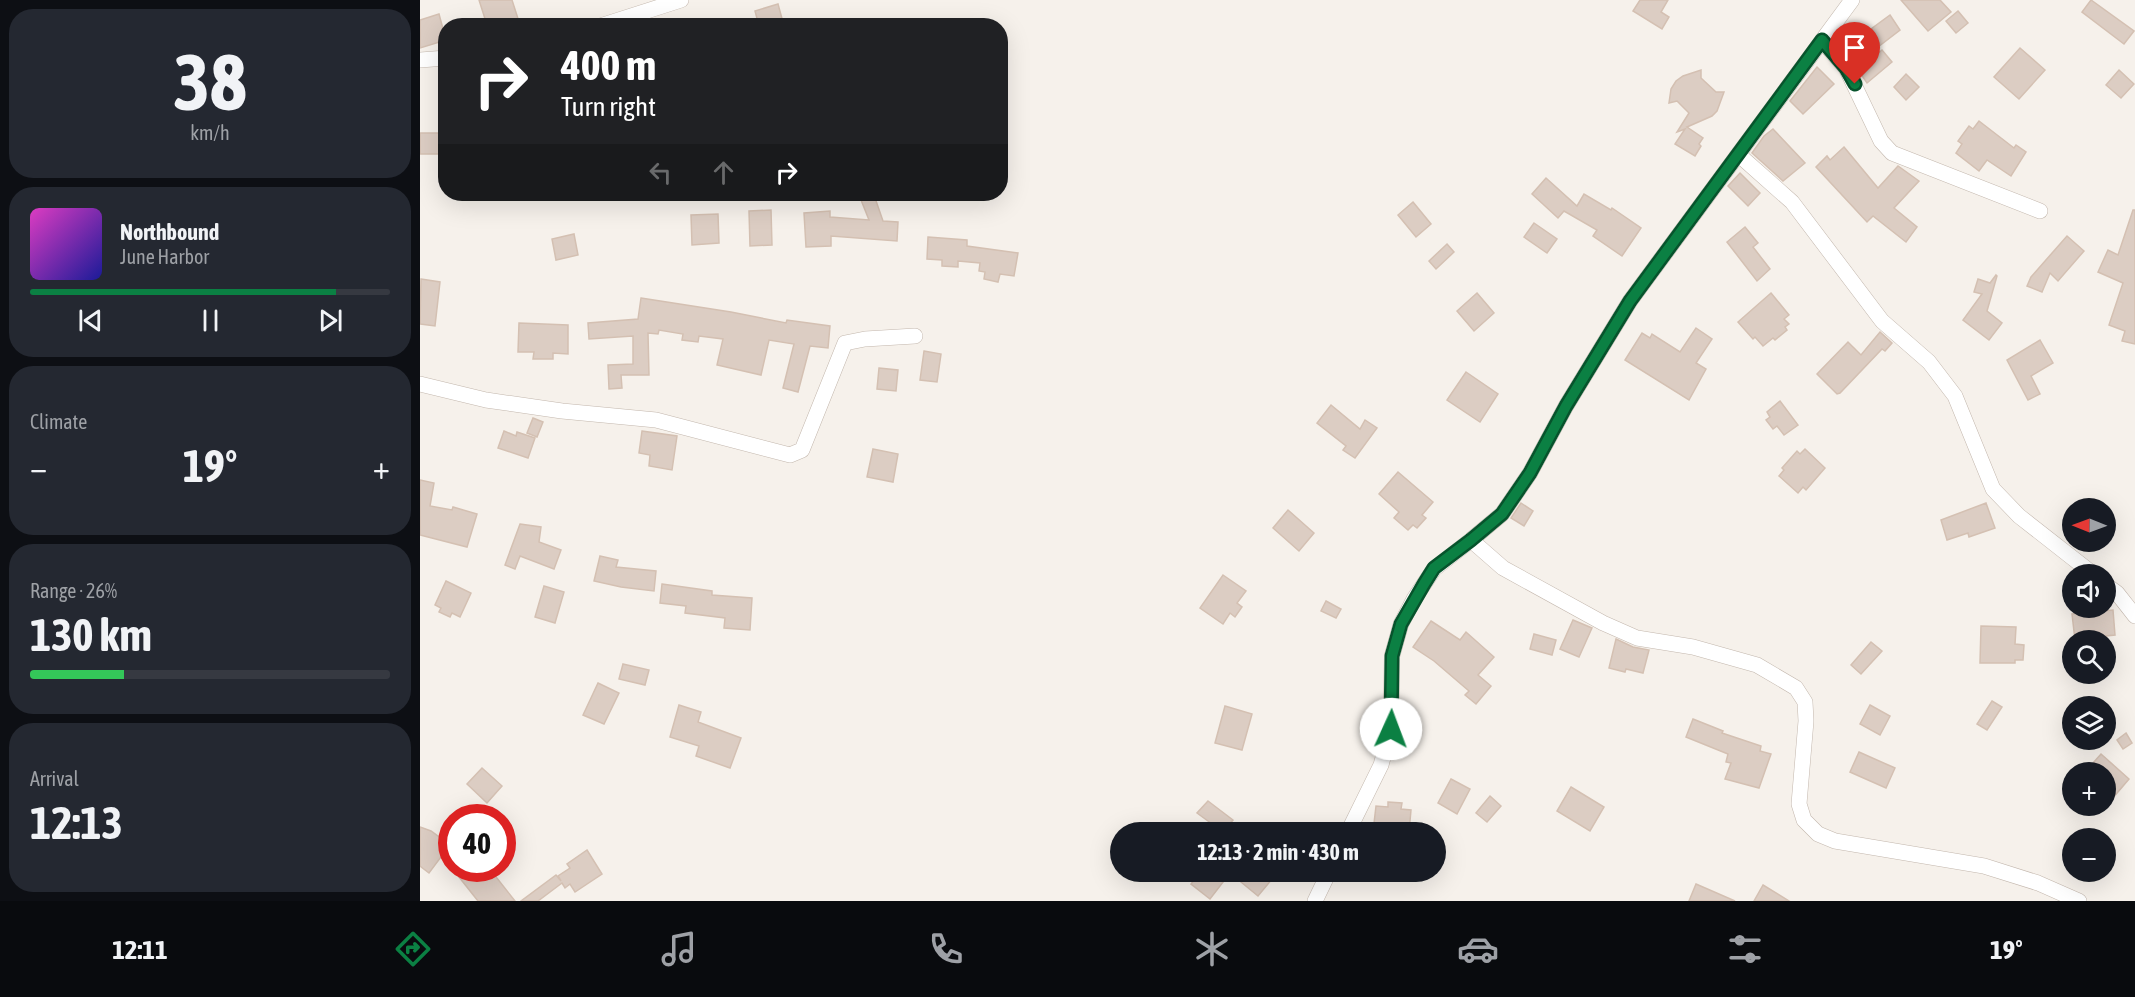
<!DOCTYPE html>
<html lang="en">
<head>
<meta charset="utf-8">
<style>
  body { margin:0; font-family:"Asap Condensed",sans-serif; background:#242831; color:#f1f3f6; height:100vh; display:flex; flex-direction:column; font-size:22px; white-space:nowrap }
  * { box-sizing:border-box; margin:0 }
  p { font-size:20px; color:#9ea1a6 }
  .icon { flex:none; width:33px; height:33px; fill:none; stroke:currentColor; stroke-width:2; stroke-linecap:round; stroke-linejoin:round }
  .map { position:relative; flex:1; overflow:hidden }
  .side { display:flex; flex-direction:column; gap:9px; padding:9px; background:#0d0f14; width:420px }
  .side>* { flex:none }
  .hud { position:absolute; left:18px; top:18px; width:570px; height:183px; border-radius:24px; box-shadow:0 6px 24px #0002; background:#202124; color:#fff; overflow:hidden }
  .needle { width:39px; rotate:271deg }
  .buttons { position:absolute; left:1642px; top:498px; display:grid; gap:12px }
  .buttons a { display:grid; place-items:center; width:54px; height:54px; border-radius:50%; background:#171b24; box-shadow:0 6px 24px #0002; font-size:30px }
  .speed { position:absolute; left:18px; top:804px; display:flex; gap:12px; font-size:30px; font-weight:700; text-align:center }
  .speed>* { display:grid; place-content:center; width:78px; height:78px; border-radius:50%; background:#171b24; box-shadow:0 6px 24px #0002; line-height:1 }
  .speed .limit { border:9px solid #d22; background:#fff; color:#111 }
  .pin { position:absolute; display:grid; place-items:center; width:51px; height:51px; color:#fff; margin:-62px -26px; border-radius:50% 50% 50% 0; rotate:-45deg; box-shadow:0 0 6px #0007 }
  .pin .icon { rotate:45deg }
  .me { position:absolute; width:66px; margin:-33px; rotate:2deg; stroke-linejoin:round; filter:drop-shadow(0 0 4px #0008) }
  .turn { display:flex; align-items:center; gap:21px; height:126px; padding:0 24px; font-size:27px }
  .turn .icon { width:78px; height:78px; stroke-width:2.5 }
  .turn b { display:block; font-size:42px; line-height:51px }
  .lanes { display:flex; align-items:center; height:57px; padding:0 24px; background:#0003; justify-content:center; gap:30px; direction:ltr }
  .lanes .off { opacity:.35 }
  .big { font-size:45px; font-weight:700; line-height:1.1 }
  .side .tile { flex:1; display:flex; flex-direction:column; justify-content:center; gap:9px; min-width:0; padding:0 21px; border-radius:24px; background:#242831 }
  .side .dial { align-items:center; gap:0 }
  .dial b { font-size:78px; line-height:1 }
  .song { display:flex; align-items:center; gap:18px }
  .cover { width:72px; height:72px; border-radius:9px; background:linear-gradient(135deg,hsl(310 70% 55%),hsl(240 70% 35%)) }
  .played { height:6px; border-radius:3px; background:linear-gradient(90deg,#0b8043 85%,#363941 85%) }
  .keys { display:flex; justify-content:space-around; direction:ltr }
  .heat { display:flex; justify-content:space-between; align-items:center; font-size:33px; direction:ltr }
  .charge { height:9px; border-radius:4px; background:linear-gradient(90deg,#34c759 26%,#363941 0) }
  .trip { position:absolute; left:690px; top:822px; width:336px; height:60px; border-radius:30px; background:#171b24; box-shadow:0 6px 24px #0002; font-weight:700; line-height:60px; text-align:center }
  .tab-bar { display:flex; height:96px; justify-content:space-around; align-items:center; background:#090b0e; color:#9ea1a6 }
  .tab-bar .icon { width:42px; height:42px }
  .tab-bar .active { color:#0b8043 }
  .tab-bar b { font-size:27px; color:#f1f3f6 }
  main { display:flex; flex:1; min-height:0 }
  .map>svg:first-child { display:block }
  .building { fill:#dccdc3; stroke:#d4c0b2; stroke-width:1.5 }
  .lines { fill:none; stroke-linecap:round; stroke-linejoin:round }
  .minor-casing { stroke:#c3b7ad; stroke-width:16 }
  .minor { stroke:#fff; stroke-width:15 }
  .route-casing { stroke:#07532c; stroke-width:15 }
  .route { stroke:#0b8043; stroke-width:10 }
</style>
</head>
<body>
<main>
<section class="side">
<div class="tile dial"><b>38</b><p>km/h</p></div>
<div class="tile">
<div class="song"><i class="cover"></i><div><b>Northbound</b><p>June Harbor</p></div></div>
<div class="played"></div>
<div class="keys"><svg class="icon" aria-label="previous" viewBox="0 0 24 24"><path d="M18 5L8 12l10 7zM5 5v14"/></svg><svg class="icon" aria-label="pause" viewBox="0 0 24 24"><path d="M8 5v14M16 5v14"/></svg><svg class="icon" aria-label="next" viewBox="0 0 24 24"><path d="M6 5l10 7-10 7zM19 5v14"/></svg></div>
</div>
<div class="tile"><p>Climate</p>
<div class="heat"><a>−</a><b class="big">19°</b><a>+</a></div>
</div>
<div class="tile"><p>Range · 26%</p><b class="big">130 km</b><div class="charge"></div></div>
<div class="tile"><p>Arrival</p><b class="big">12:13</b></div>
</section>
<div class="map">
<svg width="1715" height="901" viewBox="0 0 1715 901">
  <rect width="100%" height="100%" fill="#f6f1eb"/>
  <!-- building -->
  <g class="building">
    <path d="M 59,0 L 92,0 L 100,25 L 67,25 Z"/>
    <path d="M 1220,0 L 1248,0 L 1241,12 L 1249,17 L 1242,29 L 1213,11 Z"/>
    <path d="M 1481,0 L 1520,0 L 1531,12 L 1508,31 Z"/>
    <path d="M 1671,0 L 1714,31 L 1704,44 L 1662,12 Z"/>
    <path d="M 358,4 L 364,26 L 339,26 L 335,11 Z"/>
    <path d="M 1538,11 L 1548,23 L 1536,33 L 1526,21 Z"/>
    <path d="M 19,14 L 26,40 L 0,48 L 0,20 Z"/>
    <path d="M 1470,15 L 1480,30 L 1458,47 L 1447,32 Z"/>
    <path d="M 1600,48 L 1625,70 L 1599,99 L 1574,77 Z"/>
    <path d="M 1462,50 L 1472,62 L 1447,83 L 1438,70 Z"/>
    <path d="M 1397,67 L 1414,84 L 1383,114 L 1370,101 Z"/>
    <path d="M 1281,70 L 1281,78 L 1296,92 L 1304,92 L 1297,111 L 1292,116 L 1267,127 L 1283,138 L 1279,144 L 1281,146 L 1275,156 L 1255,144 L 1265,129 L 1257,132 L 1269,113 L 1257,101 L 1249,103 L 1251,89 L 1256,81 L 1263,76 Z"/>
    <path d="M 1699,70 L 1714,84 L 1701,98 L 1686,85 Z"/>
    <path d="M 1486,74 L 1499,87 L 1486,100 L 1474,87 Z"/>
    <path d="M 1559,121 L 1594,148 L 1596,145 L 1606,152 L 1591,176 L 1567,160 L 1559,171 L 1536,153 L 1542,144 L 1538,141 L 1549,126 L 1553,129 Z"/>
    <path d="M 1353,129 L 1385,163 L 1363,181 L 1332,153 L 1344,136 Z"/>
    <rect x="0" y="133" width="26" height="21"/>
    <path d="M 1424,147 L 1458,188 L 1478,166 L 1499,181 L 1474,208 L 1497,227 L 1486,242 L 1453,216 L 1447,222 L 1396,167 L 1407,156 L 1410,160 Z"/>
    <path d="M 1320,173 L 1340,193 L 1328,206 L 1308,186 Z"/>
    <path d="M 1126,178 L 1157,206 L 1164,194 L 1191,210 L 1192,208 L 1221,228 L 1202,256 L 1173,236 L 1177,230 L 1144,211 L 1138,218 L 1112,194 Z"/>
    <path d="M 454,195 L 463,221 L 478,222 L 477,241 L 411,236 L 411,246 L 386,247 L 384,213 L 410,211 L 410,217 L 449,220 L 441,200 Z"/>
    <path d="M 993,202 L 1011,224 L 996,237 L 978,215 Z"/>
    <path d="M 351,210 L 352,245 L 330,246 L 329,211 Z"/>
    <path d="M 1713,210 L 1715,210 L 1715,344 L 1702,341 L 1705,331 L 1689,325 L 1703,283 L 1678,272 L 1688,250 L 1698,255 Z"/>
    <path d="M 298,214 L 299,243 L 272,245 L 271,215 Z"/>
    <path d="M 1114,223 L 1137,239 L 1127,253 L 1104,237 Z"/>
    <path d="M 1325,227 L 1338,243 L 1333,247 L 1350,269 L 1337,281 L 1307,242 Z"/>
    <path d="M 154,234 L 158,255 L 136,260 L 132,239 Z"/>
    <path d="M 1647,236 L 1664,251 L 1638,281 L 1630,273 L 1622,292 L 1607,286 L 1611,277 Z"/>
    <path d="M 508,237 L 547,240 L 547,246 L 598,253 L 594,276 L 580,274 L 578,282 L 564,279 L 565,272 L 559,271 L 560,263 L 538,261 L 538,267 L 522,266 L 522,260 L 507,259 Z"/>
    <path d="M 1027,244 L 1034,252 L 1016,269 L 1009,261 Z"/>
    <path d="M 1576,275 L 1577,276 L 1567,311 L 1582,323 L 1569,340 L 1543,320 L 1562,294 L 1554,292 L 1558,279 L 1570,283 Z"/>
    <path d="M 1,279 L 20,282 L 15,326 L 0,324 Z"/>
    <path d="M 1057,293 L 1074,313 L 1054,331 L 1037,311 Z"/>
    <path d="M 1351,293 L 1369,315 L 1364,319 L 1369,324 L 1365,327 L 1367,330 L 1355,340 L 1353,338 L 1343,346 L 1335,337 L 1333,339 L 1318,322 Z"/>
    <path d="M 221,298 L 311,312 L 366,323 L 367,320 L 410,326 L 408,348 L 390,346 L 378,392 L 363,388 L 374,344 L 349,340 L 341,375 L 297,365 L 303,339 L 279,336 L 278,342 L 262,340 L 263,334 L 239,330 L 238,334 L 228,333 L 229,375 L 201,375 L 202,388 L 189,389 L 188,365 L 213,364 L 213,336 L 169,339 L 168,323 L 218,319 Z"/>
    <path d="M 99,323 L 148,325 L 148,354 L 133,353 L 133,359 L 113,359 L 114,352 L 98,352 Z"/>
    <path d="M 1276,328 L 1292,339 L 1276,363 L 1286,369 L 1269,400 L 1205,360 L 1222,333 L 1230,338 L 1232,334 L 1260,352 Z"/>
    <path d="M 1460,332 L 1472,343 L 1465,351 L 1462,349 L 1420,393 L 1417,394 L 1397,374 L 1428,342 L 1441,355 Z"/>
    <path d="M 1620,340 L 1633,363 L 1611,376 L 1620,394 L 1608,400 L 1587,360 Z"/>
    <path d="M 504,351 L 521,354 L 517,382 L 500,380 Z"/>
    <path d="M 459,368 L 478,370 L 476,391 L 457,389 Z"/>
    <path d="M 1046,372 L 1078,394 L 1060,422 L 1027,400 Z"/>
    <path d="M 1360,401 L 1378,425 L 1364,435 L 1357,426 L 1353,429 L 1346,420 L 1350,417 L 1347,412 Z"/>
    <path d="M 911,405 L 940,429 L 945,420 L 957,428 L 935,458 L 923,450 L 926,446 L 897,423 Z"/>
    <path d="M 113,418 L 123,422 L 117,437 L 107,433 Z"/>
    <path d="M 84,431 L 96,436 L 97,432 L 115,438 L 108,458 L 78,448 Z"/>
    <path d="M 222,431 L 257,436 L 252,470 L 229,466 L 230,455 L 219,453 Z"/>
    <path d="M 453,449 L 478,454 L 473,482 L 447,477 Z"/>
    <path d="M 1385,449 L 1405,468 L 1386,490 L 1383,487 L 1378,493 L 1359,476 L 1364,470 L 1362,468 L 1377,451 L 1380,454 Z"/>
    <path d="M 978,472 L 1013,502 L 1002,515 L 1006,518 L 997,528 L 993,525 L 988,530 L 974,518 L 979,512 L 959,494 Z"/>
    <path d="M 0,480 L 14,483 L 10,506 L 32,510 L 33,507 L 57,514 L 47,547 L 0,535 Z"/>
    <path d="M 1101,503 L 1113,511 L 1104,526 L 1091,518 Z"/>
    <path d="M 1566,503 L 1575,528 L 1549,537 L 1548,533 L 1527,540 L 1521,520 Z"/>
    <path d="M 868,510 L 894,533 L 879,551 L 853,528 Z"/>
    <path d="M 100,524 L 121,527 L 119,542 L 141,550 L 134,569 L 100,556 L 95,569 L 85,565 Z"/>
    <path d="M 180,556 L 198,560 L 196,567 L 236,571 L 234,591 L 201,587 L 174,581 Z"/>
    <path d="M 803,575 L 826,591 L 817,603 L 822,607 L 815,617 L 810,613 L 803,624 L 780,608 Z"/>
    <path d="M 26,581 L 51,593 L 40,617 L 32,613 L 30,617 L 19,612 L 21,608 L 15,605 Z"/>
    <path d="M 242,584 L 292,591 L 292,595 L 332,598 L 330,630 L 304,628 L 305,618 L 265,613 L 266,606 L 240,603 Z"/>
    <path d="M 124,586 L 144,592 L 135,623 L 115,617 Z"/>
    <path d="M 906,601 L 921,609 L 916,618 L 901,611 Z"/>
    <path d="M 1693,610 L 1695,635 L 1686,636 L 1687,640 L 1655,640 L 1652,614 Z"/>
    <path d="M 1153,620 L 1172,628 L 1159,657 L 1140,649 Z"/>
    <path d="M 1011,621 L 1040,640 L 1046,632 L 1074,657 L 1058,675 L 1071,686 L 1056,704 L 1045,695 L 1049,691 L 1014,661 L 993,647 Z"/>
    <path d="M 1561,626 L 1596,627 L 1595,644 L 1604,645 L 1603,660 L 1595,660 L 1595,663 L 1560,663 Z"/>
    <path d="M 1114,634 L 1136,640 L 1132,655 L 1110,649 Z"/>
    <path d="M 1196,639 L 1213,647 L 1229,650 L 1223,673 L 1206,669 L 1205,672 L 1189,668 Z"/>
    <path d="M 1451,642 L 1462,651 L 1441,674 L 1431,665 Z"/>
    <path d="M 203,664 L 229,670 L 225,685 L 199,679 Z"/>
    <path d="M 178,683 L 199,693 L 184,724 L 163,715 Z"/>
    <path d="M 1572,701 L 1582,707 L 1567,730 L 1557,724 Z"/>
    <path d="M 259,705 L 281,712 L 278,722 L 321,738 L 310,768 L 276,756 L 279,746 L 250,737 Z"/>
    <path d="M 1450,705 L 1470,716 L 1460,735 L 1440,724 Z"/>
    <path d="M 805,706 L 832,714 L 822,750 L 795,743 Z"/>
    <path d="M 1273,719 L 1303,731 L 1302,733 L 1341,746 L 1340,751 L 1351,754 L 1339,788 L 1305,779 L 1311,763 L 1306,762 L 1308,754 L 1266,737 Z"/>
    <path d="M 1706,733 L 1712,743 L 1703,749 L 1697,740 Z"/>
    <path d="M 1439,752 L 1475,768 L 1466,788 L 1430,772 Z"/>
    <path d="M 1681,754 L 1709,779 L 1686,806 L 1686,772 L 1665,772 Z"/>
    <path d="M 62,768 L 82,786 L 67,803 L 47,784 Z"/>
    <path d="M 1031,779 L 1050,789 L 1037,814 L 1018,803 Z"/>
    <path d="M 1151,787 L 1184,807 L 1170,831 L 1137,811 Z"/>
    <path d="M 1070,796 L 1081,806 L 1067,822 L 1056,813 Z"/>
    <path d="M 788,801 L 813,820 L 803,832 L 777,813 Z"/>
    <path d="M 968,802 L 982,803 L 981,809 L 991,810 L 989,832 L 953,832 L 956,806 L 968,807 Z"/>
    <path d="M 0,827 L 11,831 L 30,845 L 9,873 L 0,866 Z"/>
    <path d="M 167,850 L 182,874 L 155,892 L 150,884 L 145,888 L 142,883 L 118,901 L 101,901 L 136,875 L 141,881 L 138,876 L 150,868 L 147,864 Z"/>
    <path d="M 50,868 L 69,868 L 95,901 L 58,901 L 39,877 Z"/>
    <path d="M 780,872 L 858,872 L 838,896 L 810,873 L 790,899 L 771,884 Z"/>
    <path d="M 1276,884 L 1315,901 L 1269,901 Z"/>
    <path d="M 1343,885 L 1369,901 L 1334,901 Z"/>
  </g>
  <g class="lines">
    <defs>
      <g id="minor">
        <path d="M 180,26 L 261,0"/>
        <path d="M 1402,41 L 1426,68 L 1461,141 L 1472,153 L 1620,211"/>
        <path d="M 0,60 L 26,58"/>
        <path d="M 1319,155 L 1372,202 L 1462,321 L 1509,362 L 1535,396 L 1573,489 L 1599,516 L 1673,574"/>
        <path d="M 0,384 L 66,400 L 142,411 L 236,420 L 370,455 L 382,450 L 425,343 L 445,339 L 495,336"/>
        <path d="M 1051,540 L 1083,568 L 1183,623 L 1217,638 L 1273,647 L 1337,665 L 1376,688 L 1385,702 L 1386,721 L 1379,804 L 1384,820 L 1398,834 L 1415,841 L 1564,866 L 1618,883 L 1659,901"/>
        <path d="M 1686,585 L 1697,593 L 1715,616"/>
        <path d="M 928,832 L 961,765 L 971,729 L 972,656 L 981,624 L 994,599 L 1014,569 L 1051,540 L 1082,514 L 1110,473 L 1146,406 L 1210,301 L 1432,0"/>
        <path d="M 895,901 L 909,872"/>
      </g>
    </defs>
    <!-- minor casing -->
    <use href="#minor" class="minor-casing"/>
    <!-- minor -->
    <use href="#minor" class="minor"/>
  </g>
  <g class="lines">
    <defs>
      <path id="route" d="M 971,729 L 972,656 L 981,624 L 1004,584 L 1014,568 L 1051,540 L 1082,514 L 1110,473 L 1146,406 L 1210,301 L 1402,40 L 1426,68 L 1435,84"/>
    </defs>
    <!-- route casing -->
    <use href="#route" class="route-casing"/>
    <!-- route -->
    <use href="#route" class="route"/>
  </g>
</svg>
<div class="buttons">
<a><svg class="needle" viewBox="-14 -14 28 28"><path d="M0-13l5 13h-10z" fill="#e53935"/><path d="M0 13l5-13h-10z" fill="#9ea1a6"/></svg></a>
<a><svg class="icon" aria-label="sound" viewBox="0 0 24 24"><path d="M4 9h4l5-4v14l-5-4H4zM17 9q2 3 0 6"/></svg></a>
<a><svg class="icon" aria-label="search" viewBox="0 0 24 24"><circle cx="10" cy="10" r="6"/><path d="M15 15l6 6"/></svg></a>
<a><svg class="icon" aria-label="layers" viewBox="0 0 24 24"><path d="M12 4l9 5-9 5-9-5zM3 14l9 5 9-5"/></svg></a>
<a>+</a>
<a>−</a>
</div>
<div class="speed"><div class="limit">40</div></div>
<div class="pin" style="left:1435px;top:84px;background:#d93025"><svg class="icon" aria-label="arrive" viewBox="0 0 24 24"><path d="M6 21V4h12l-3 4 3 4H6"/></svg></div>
<svg class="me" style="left:971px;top:729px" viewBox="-20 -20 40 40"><circle r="19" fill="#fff"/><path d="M0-13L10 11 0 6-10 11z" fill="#0b8043"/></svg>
<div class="trip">12:13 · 2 min · 430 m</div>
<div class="hud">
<div class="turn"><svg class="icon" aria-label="right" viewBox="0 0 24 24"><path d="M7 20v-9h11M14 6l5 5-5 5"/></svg><div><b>400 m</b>Turn right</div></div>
<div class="lanes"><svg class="icon off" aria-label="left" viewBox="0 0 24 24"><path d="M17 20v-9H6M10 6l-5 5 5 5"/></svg><svg class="icon off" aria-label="ahead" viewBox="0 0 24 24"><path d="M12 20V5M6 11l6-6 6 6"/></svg><svg class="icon" aria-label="right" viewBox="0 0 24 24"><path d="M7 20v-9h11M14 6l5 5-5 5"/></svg></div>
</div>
</div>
</main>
<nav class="tab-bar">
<b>12:11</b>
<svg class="icon active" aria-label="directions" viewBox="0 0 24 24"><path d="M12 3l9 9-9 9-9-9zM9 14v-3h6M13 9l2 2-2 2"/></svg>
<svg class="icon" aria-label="music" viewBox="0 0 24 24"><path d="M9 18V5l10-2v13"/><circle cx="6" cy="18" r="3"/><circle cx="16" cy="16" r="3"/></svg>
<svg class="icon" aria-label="phone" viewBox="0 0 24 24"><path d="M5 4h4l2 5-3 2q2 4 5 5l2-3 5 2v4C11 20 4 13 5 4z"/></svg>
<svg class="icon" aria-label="climate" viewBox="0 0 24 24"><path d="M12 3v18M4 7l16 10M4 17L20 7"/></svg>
<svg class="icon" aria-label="car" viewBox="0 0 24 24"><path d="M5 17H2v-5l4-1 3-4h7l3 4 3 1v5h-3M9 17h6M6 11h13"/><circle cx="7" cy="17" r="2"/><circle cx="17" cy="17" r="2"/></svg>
<svg class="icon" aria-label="filters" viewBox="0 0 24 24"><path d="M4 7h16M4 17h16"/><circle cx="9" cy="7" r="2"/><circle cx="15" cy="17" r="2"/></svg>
<b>19°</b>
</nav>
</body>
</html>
